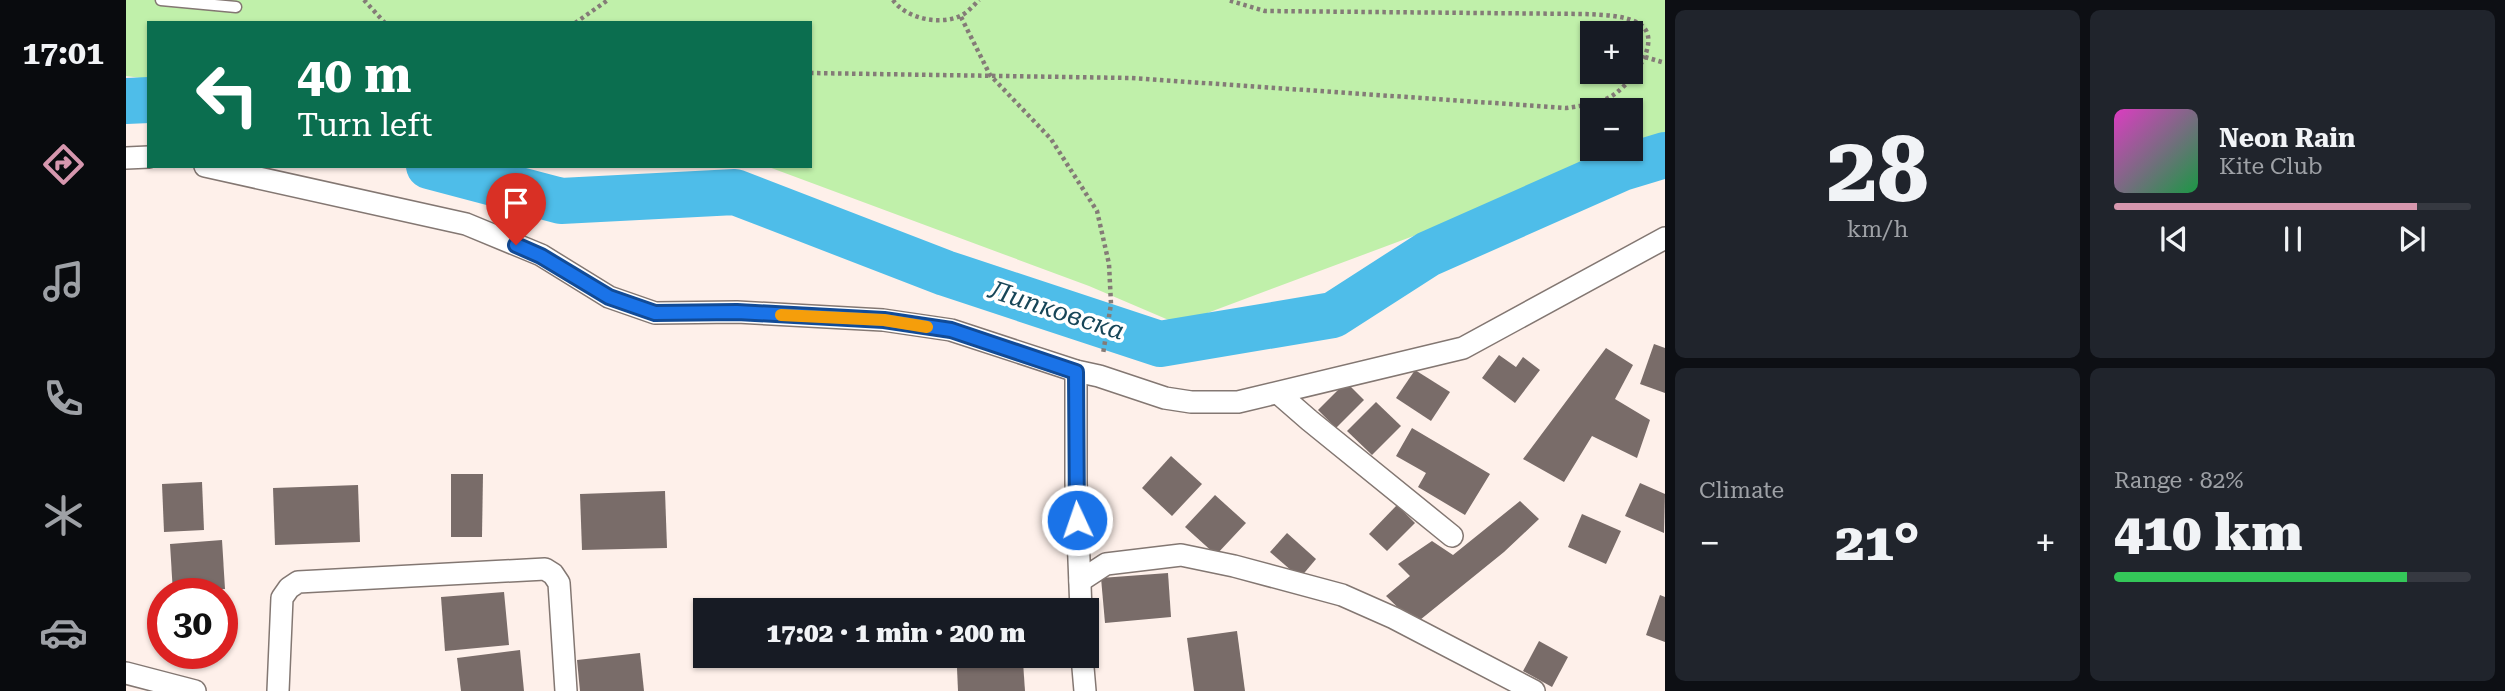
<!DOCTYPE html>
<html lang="en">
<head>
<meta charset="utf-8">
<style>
  body { margin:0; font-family:"Roboto Serif",serif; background:#20242c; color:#f1f3f6; height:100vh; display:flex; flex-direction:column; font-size:26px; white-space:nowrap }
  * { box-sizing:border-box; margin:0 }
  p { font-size:23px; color:#9ea1a6 }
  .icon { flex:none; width:38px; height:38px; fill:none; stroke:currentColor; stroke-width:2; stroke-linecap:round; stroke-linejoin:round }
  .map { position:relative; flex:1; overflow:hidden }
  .details { display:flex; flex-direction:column; gap:10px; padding:10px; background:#0d0f14; width:840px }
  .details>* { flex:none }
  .banner { position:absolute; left:21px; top:21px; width:665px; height:147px; border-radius:0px; box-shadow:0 2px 5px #0004; background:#0b6e4f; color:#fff; overflow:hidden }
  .fabs { position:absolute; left:1454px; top:21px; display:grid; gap:14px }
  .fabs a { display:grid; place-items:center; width:63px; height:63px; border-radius:0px; background:#171b24; box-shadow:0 2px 5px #0004; font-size:35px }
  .speed { position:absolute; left:21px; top:578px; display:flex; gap:14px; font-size:35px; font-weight:700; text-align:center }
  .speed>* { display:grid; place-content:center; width:91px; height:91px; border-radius:50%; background:#171b24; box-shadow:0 2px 5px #0004; line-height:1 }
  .speed .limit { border:10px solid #d22; background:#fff; color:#111 }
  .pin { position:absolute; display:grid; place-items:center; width:60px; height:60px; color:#fff; margin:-72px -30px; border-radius:50% 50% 50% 0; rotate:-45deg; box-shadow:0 0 7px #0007 }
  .pin .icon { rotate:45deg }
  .me { position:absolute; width:77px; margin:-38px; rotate:357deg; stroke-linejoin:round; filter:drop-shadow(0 0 5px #0008) }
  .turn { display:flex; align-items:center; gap:24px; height:147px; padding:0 35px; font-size:32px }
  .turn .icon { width:91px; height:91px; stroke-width:2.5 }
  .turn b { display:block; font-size:49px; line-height:60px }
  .big { font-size:52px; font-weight:800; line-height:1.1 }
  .details .widget { flex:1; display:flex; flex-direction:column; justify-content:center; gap:10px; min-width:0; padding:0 24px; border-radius:10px; background:#20242c }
  .details .dial { align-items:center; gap:0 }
  .dial b { font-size:91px; line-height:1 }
  .song { display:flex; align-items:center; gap:21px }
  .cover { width:84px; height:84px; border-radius:10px; background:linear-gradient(135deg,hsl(310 70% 55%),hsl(140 70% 35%)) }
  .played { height:7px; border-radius:4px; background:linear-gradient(90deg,#d697ae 85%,#363941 85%) }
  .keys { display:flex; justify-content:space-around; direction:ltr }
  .heat { display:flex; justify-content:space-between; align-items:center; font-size:38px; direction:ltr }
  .charge { height:10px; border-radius:5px; background:linear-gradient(90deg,#34c759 82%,#363941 0) }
  .details .tiles { flex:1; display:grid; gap:10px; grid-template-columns:repeat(2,1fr) }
  .trip { position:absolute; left:567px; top:598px; width:406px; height:70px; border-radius:0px; background:#171b24; box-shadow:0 2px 5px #0004; font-weight:800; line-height:70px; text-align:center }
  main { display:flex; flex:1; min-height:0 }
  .dock { display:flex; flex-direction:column; width:126px; justify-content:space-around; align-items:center; background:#090b0e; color:#9ea1a6 }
  .dock .icon { width:49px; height:49px }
  .dock .active { color:#d697ae }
  .dock b { font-size:32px; color:#f1f3f6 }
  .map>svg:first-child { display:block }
  .green { fill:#c0f0aa; fill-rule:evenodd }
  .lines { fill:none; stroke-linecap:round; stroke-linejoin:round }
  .river { stroke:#4ebde9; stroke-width:46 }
  .building { fill:#796c69 }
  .lane-casing { stroke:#837772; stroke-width:13 }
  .street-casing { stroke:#837772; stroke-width:24 }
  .path { stroke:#847b77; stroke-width:4.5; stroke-dasharray:3.5 3.5; stroke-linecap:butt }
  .lane { stroke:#fff; stroke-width:10 }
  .street { stroke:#fff; stroke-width:21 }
  .route-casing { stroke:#114b97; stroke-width:18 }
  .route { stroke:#1a73e8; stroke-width:12 }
  .slow { stroke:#f59e0b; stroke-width:12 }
  .labels { text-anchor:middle; stroke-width:7; stroke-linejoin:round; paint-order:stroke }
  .water-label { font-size:26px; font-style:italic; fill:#174658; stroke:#fff }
</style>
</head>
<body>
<main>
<nav class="dock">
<b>17:01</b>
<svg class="icon active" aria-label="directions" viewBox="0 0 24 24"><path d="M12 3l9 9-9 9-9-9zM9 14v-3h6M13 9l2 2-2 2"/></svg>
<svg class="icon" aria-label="music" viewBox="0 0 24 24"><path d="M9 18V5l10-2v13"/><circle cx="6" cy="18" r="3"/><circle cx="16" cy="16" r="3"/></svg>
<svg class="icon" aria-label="phone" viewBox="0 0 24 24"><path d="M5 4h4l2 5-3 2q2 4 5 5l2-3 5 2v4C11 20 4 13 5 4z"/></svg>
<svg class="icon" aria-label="climate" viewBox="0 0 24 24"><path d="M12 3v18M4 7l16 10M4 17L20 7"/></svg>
<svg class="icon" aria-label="car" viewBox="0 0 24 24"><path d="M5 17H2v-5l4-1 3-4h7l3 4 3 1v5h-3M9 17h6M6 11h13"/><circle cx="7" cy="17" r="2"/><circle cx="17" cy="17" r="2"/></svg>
</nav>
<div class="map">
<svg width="1539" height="691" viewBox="0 0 1539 691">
  <rect width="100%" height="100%" fill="#fef0ea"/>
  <!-- green -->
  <path class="green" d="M 0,0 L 1539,0 L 1539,142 L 1052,324 L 963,286 L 640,166 L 684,166 L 684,23 L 23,23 L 23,79 L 0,76 ZM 1466,33 L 1505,33 L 1505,72 L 1466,72 ZM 1466,110 L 1505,110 L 1505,149 L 1466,149 Z"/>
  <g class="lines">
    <!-- river -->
    <g class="river">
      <path d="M 0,101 L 23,100"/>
      <path d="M 303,166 L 435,201 L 609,192 L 819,273 L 1034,344 L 1207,315 L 1302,254 L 1496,168 L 1539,155"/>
    </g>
  </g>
  <!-- building -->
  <g class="building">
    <path d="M 1528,344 L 1539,348 L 1539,393 L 1514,384 Z"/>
    <path d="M 1480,348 L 1507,365 L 1489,399 L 1524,420 L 1511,458 L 1466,436 L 1438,482 L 1397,459 Z"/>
    <path d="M 1373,355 L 1390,367 L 1397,357 L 1414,370 L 1389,403 L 1356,378 Z"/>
    <path d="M 1289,370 L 1324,392 L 1305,421 L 1270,398 Z"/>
    <path d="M 1220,382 L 1238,400 L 1210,428 L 1192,410 Z"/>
    <path d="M 1250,402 L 1275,426 L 1246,455 L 1221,431 Z"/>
    <path d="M 1286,428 L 1364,474 L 1339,515 L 1292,487 L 1300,473 L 1270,456 Z"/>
    <path d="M 1045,456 L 1076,484 L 1046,516 L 1016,488 Z"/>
    <path d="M 325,474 L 357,474 L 356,537 L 325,537 Z"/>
    <path d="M 76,482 L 78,530 L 38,532 L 36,484 Z"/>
    <path d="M 1514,483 L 1539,494 L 1538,533 L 1499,516 Z"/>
    <path d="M 232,485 L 234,542 L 149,545 L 147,488 Z"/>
    <path d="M 539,491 L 541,548 L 456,550 L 454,494 Z"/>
    <path d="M 1089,495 L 1120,523 L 1090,555 L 1059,527 Z"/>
    <path d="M 1394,501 L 1413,519 L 1378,552 L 1289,624 L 1260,596 L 1284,576 L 1272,564 L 1306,541 L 1327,555 Z"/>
    <path d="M 1271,505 L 1289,523 L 1261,551 L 1243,534 Z"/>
    <path d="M 1456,514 L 1495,531 L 1480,564 L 1442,547 Z"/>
    <path d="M 1161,533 L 1190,559 L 1174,578 L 1144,552 Z"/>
    <path d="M 96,540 L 99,589 L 47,593 L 44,544 Z"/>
    <path d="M 1042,573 L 1045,617 L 979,623 L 975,578 Z"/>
    <path d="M 378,592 L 383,645 L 319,651 L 315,597 Z"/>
    <path d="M 1534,595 L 1539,597 L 1539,642 L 1520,635 Z"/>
    <path d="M 1111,631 L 1119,691 L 1068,691 L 1061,638 Z"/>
    <path d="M 1413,641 L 1442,657 L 1426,687 L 1397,671 Z"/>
    <path d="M 394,650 L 398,691 L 335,691 L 331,658 Z"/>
    <path d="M 514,653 L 518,691 L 454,691 L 451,660 Z"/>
    <path d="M 897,662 L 899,691 L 832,691 L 831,668 Z"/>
  </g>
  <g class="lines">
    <defs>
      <path id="lane" d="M 35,0 L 110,7"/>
      <g id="street">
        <path d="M 0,158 L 23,157"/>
        <path d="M 79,166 L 340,224 L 415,255 L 483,297 L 529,313 L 611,312 L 757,320 L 825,330 L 950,371 L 973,376 L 1039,398 L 1065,402 L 1112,402 L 1337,348 L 1539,238"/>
        <path d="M 950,371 L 950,483 L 955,611"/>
        <path d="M 1152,393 L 1183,420 L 1326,536"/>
        <path d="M 954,581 L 980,564 L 1055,555 L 1108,566 L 1216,595 L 1268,618 L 1408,691"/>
        <path d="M 956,656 L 959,691"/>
        <path d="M 0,673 L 69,691"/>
        <path d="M 152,691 L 156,598 L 163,588 L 172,582 L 419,569 L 427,574 L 433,583 L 440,691"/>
      </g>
    </defs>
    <!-- lane casing -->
    <use href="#lane" class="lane-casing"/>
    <!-- street casing -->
    <use href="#street" class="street-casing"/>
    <!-- path -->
    <g class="path">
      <path d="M 238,0 L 259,23"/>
      <path d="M 767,0 C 780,19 816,26 836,15 C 842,12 848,5 853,0"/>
      <path d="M 835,17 L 864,75 L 925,139 L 971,211 L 983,264 L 985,304 L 977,354"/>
      <path d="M 449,23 L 482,0"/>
      <path d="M 1519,57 L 1539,63"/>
      <path d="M 684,73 L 1005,78 L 1440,108 C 1454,106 1469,104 1482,98 C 1502,89 1539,41 1514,24 C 1498,15 1478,15 1460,14 L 1139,11 L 1102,0"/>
    </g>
    <!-- lane -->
    <use href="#lane" class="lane"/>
    <!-- street -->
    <use href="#street" class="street"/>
  </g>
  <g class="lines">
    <defs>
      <path id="route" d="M 390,245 L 415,256 L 483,297 L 529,313 L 611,312 L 758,320 L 825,330 L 950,372 L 951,520"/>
    </defs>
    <!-- route casing -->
    <use href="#route" class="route-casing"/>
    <!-- route -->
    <use href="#route" class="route"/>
    <!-- slow -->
    <path class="slow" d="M 655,315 L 758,320 L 801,327"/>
  </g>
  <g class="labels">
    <!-- water labels -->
    <g class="water-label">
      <text transform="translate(931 310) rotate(18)" y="9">Липковска</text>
    </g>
  </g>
</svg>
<div class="fabs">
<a>+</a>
<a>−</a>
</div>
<div class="speed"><div class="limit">30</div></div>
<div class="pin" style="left:390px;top:245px;background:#d93025"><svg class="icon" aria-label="arrive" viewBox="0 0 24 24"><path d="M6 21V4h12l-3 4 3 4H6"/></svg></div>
<svg class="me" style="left:951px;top:520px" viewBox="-20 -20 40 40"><circle r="17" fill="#1a73e8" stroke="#fff" stroke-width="3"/><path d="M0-11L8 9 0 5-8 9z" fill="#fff"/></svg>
<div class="trip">17:02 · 1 min · 200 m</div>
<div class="banner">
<div class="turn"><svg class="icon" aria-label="left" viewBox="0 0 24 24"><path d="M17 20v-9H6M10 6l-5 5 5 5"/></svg><div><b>40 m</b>Turn left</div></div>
</div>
</div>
<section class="details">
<div class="tiles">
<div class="widget dial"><b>28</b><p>km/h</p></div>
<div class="widget">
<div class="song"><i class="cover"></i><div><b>Neon Rain</b><p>Kite Club</p></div></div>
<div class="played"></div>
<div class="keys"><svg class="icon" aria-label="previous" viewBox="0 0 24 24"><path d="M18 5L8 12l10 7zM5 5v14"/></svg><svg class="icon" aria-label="pause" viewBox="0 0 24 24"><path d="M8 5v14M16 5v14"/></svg><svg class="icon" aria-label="next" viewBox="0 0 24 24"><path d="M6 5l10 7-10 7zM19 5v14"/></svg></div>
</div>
<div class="widget"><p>Climate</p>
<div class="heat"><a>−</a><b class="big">21°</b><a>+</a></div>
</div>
<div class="widget"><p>Range · 82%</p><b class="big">410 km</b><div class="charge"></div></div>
</div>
</section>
</main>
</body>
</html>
